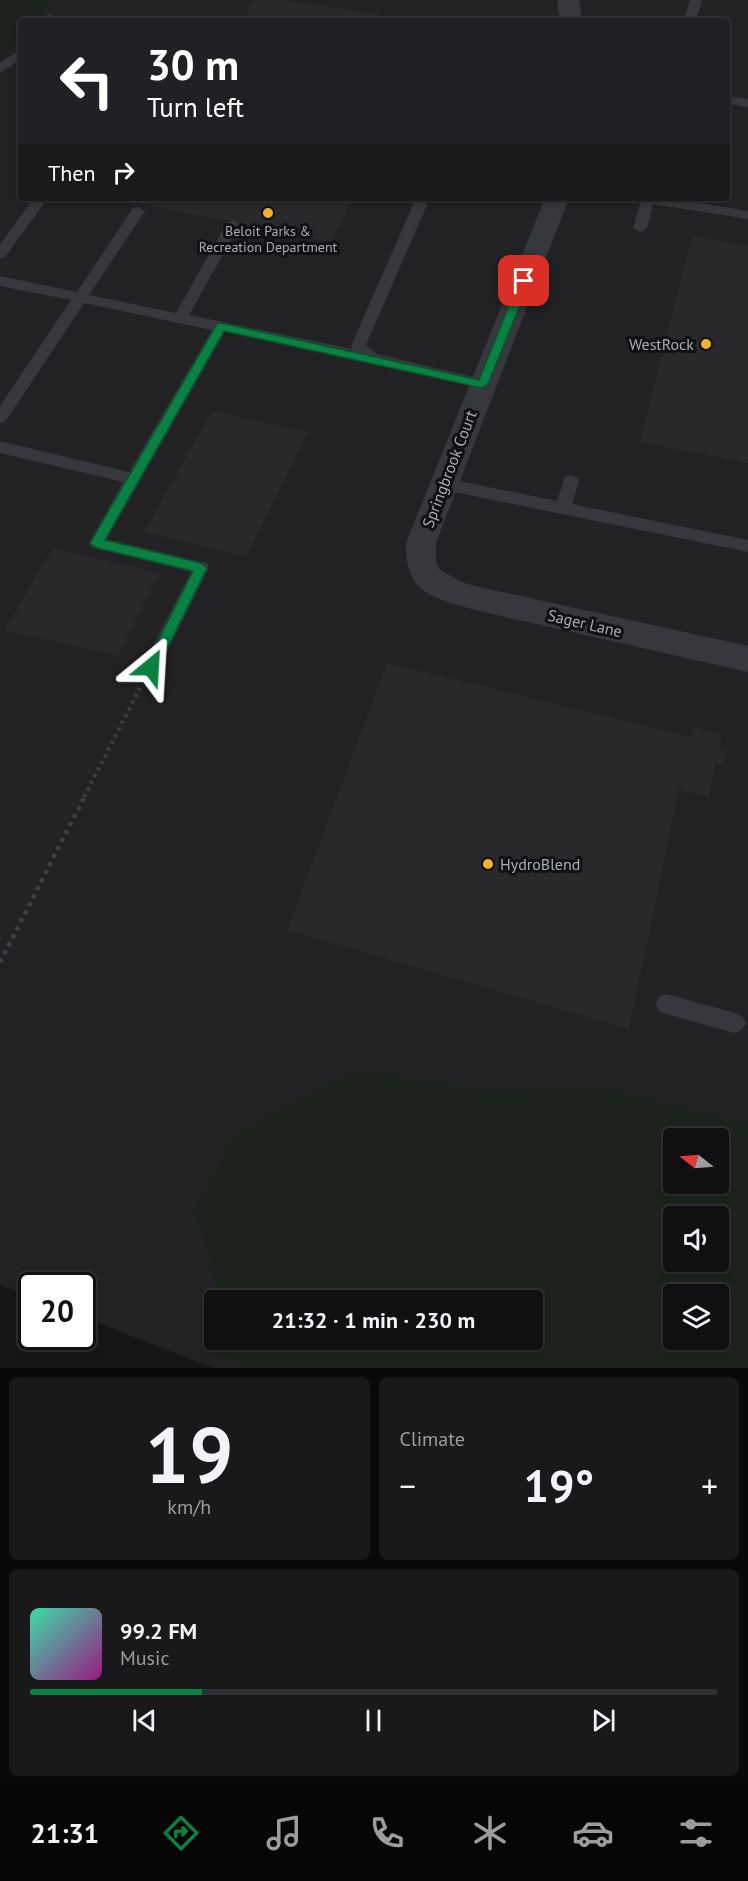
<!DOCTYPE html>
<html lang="en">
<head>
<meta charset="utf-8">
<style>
  body { margin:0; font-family:"PT Sans",sans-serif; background:#19191b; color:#f1f3f6; height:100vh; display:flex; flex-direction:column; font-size:22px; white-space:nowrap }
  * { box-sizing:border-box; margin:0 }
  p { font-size:20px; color:#9c9d9f }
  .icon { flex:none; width:33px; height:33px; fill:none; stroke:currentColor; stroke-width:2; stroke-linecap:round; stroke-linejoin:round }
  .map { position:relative; height:1368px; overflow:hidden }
  .side { display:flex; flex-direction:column; gap:9px; padding:9px; background:#09090a; flex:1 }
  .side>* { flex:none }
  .hud { position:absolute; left:18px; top:18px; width:712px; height:183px; border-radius:6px; box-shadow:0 3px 9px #0003,0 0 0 2px #303032; background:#202124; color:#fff; overflow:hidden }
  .needle { width:39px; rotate:287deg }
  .buttons { position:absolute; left:663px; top:1128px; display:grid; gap:12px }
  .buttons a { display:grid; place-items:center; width:66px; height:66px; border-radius:6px; background:#101012; box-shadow:0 3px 9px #0003,0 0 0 2px #303032; font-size:30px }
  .speed { position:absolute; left:18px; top:1272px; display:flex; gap:12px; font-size:30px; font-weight:700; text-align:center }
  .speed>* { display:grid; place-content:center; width:78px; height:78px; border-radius:50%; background:#101012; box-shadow:0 3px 9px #0003,0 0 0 2px #303032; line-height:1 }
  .speed .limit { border:3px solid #111; border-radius:9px; background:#fff; color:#111 }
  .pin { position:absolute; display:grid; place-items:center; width:51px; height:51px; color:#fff; margin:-26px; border-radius:12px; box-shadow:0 3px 9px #0006 }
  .me { position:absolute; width:66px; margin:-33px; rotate:27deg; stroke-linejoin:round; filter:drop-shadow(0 0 4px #0008) }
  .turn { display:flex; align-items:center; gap:21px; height:126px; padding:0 30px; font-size:27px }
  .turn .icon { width:78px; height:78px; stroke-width:2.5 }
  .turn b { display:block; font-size:42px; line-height:51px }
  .then { display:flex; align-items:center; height:57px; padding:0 30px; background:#0003; gap:12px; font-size:22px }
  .big { font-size:45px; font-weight:700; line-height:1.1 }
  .side .card { flex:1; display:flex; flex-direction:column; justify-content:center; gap:9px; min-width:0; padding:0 21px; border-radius:9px; background:#19191b }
  .side .dial { align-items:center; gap:0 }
  .dial b { font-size:78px; line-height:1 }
  .song { display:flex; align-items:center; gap:18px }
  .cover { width:72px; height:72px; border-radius:9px; background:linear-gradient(135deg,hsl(160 70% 55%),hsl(310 70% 35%)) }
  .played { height:6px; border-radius:3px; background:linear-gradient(90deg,#0b8043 25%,#303032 25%) }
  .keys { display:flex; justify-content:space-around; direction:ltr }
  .heat { display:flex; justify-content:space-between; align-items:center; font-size:33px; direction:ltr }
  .side .tiles { flex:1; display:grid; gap:9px; grid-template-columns:1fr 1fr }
  .card:last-child { grid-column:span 2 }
  .trip { position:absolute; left:204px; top:1290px; width:339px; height:60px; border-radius:6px; background:#101012; box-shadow:0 3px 9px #0003,0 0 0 2px #303032; font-weight:700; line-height:60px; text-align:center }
  .tabs { display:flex; height:96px; justify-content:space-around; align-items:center; background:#060607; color:#9c9d9f }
  .tabs .icon { width:42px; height:42px }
  .tabs .on { color:#0b8043 }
  .tabs b { font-size:27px; color:#f1f3f6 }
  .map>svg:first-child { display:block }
  .built { fill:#222225; fill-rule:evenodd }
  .green { fill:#1c231d; fill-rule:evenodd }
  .building { fill:#29292c }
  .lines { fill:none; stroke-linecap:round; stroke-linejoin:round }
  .path-far1 { stroke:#3d3f44; stroke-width:4; stroke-dasharray:3 4.5; stroke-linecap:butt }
  .path { stroke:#3d3f44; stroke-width:4.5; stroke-dasharray:4 5; stroke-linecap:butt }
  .lane { fill:#37383d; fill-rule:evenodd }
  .street { fill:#37383d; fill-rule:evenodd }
  .route { fill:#0b8043; stroke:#07532c; stroke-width:1.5 }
  .poi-dot { fill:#f2b134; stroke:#111113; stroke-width:2 }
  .labels { text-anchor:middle; stroke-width:6; stroke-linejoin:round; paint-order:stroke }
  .far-poi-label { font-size:14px; fill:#a8adb8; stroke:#111113 }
  .poi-label { font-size:16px; fill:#a8adb8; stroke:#111113; text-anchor:end }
  .street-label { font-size:16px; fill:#a8adb8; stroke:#111113 }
</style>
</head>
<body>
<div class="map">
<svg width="748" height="1368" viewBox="0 0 748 1368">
  <rect width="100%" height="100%" fill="#161618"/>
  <!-- built -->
  <path class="built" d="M 51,0 L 748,0 L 748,1368 L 213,1368 L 83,1317 L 82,1286 L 32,1286 L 31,1298 L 0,1285 L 0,61 L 21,36 L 21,198 L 728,198 L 728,21 L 34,21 ZM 674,1138 L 718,1138 L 718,1184 L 674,1184 ZM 674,1216 L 718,1216 L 718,1262 L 674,1262 ZM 674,1294 L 718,1294 L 718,1340 L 674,1340 ZM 214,1300 L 532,1300 L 532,1340 L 214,1340 Z"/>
  <!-- green -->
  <g class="green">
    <path d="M 0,0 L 51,0 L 34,21 L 21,21 L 21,36 L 0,61 Z"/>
    <path d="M 357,1070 L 493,1091 L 603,1087 L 748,1124 L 748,1368 L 251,1368 L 210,1352 L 231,1340 L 532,1340 L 532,1300 L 241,1300 L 218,1287 L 195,1209 L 231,1136 ZM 674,1138 L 718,1138 L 718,1184 L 674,1184 ZM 674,1216 L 718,1216 L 718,1262 L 674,1262 ZM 674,1294 L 718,1294 L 718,1340 L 674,1340 Z"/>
  </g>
  <!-- building -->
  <g class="building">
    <path d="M 255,0 L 285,0 L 378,14 L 374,21 L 242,21 Z"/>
    <path d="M 112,198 L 353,198 L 331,242 Z"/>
    <path d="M 692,236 L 748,246 L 748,463 L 640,442 Z"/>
    <path d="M 212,411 L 308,432 L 246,557 L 144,532 Z"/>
    <path d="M 52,548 L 160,573 L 118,656 L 5,630 Z"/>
    <path d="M 387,663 L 691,737 L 693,727 L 722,734 L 719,749 L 726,751 L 724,765 L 715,763 L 709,797 L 679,790 L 629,1029 L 287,930 Z"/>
  </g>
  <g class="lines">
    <!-- path-far1 -->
    <path class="path-far1" d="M 84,797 L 140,688"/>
    <!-- path -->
    <path class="path" d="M 0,962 L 85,796"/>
    <!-- lane -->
    <g class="lane">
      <path d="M 690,0 L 702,0 L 696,21 L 684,21 Z"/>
      <path d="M 51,14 L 57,18 L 55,21 L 43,21 L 47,15 Z"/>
      <path d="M 21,49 L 21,59 L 0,73 L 0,63 Z"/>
      <path d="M 728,96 L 748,99 L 748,107 L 728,104 Z"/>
      <path d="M 34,198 L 48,198 L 5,257 L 0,258 L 0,244 Z"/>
      <path d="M 416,198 L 430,198 L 366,345 L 377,354 L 482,379 L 490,384 L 482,389 L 372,363 L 225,332 L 107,539 L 201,562 L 207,563 L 209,568 L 157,672 L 151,674 L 145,672 L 142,667 L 191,572 L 91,547 L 89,543 L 123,482 L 0,453 L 0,441 L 129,472 L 212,330 L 84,303 L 5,422 L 0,423 L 0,406 L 71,300 L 0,286 L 0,276 L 77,292 L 133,208 L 138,207 L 145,211 L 89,295 L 176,313 L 226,224 L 233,220 L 240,224 L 189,315 L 352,349 L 351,346 Z"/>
      <path d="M 636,198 L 668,198 L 748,211 L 748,219 L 653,204 L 647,228 L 640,232 L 633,228 L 641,201 Z"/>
      <path d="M 571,475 L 577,477 L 579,481 L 572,504 L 748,540 L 748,552 L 444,490 L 438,488 L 436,484 L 438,480 L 444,478 L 557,501 L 565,477 Z"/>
      <path d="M 666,994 L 735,1013 L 742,1016 L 746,1023 L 742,1030 L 735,1033 L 666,1014 L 659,1011 L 656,1004 L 659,997 Z"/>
    </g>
    <!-- street -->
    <g class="street">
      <path d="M 557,0 L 579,0 L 582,21 L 560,21 Z"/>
      <path d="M 545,198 L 569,198 L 436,543 L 436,561 L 439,569 L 461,582 L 475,586 L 748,646 L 748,672 L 475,610 C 433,598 405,594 406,543 Z"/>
    </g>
  </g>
  <!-- route -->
  <path class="route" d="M 524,277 L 530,281 L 488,384 L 482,388 L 224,331 L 105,540 L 201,563 L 207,568 L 156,671 L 147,671 L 145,667 L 193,571 L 97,548 L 90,543 L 217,324 L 221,323 L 479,380 L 519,281 Z"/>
  <!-- markers -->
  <g class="poi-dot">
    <circle cx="268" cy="213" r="6"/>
    <circle cx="706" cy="344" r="6"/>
    <circle cx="488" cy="864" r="6"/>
  </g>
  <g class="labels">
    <!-- far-poi labels -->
    <g class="far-poi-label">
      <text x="268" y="236">Beloit Parks &amp;<tspan x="268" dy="16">Recreation Department</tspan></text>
    </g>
    <!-- poi labels -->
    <g class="poi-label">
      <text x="694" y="350">WestRock</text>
      <text x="500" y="870" text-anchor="start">HydroBlend</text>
    </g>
    <!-- street labels -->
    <g class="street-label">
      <text transform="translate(449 469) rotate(-69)" y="6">Springbrook Court</text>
      <text transform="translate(585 623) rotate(13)" y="6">Sager Lane</text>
    </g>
  </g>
</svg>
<div class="buttons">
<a><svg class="needle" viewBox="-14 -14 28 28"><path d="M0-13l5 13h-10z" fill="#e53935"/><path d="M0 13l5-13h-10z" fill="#9c9d9f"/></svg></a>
<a><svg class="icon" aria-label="sound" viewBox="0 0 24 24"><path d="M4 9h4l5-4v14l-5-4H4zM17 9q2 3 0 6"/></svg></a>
<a><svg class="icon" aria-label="layers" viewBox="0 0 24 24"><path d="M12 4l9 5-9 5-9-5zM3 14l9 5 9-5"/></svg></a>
</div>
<div class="speed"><div class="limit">20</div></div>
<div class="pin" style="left:524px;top:281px;background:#d93025"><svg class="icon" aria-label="arrive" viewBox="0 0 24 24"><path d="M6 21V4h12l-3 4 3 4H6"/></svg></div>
<svg class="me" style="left:151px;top:667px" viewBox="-20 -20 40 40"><path d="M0-17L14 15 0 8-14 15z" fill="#0b8043" stroke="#fff" stroke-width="4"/></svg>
<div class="trip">21:32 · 1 min · 230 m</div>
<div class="hud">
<div class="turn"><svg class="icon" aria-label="left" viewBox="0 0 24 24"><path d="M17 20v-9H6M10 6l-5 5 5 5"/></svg><div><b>30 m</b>Turn left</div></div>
<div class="then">Then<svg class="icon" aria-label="right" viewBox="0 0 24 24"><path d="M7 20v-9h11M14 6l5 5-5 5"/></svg></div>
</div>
</div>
<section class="side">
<div class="tiles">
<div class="card dial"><b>19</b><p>km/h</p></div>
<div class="card"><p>Climate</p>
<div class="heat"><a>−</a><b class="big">19°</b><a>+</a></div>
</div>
<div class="card">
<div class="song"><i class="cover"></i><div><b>99.2 FM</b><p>Music</p></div></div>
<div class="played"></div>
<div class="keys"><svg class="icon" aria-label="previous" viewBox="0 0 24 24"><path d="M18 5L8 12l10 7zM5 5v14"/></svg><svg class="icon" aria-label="pause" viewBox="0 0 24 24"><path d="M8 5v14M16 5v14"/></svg><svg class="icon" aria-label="next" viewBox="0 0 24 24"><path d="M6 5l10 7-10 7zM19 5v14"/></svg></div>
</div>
</div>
</section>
<nav class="tabs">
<b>21:31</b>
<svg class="icon on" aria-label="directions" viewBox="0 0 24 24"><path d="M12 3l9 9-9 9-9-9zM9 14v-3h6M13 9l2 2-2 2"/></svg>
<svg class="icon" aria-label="music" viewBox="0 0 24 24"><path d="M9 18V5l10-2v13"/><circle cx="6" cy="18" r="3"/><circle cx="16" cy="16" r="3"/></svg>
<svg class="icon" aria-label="phone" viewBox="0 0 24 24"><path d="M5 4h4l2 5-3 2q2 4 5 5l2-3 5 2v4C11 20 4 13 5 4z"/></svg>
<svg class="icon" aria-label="climate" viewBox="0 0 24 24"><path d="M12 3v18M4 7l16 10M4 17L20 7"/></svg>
<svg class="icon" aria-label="car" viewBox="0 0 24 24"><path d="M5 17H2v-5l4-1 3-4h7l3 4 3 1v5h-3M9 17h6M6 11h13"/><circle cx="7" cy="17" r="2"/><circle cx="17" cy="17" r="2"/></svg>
<svg class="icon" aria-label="filters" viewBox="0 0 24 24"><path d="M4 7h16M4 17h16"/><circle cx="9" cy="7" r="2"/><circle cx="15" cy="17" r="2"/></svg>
</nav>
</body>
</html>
